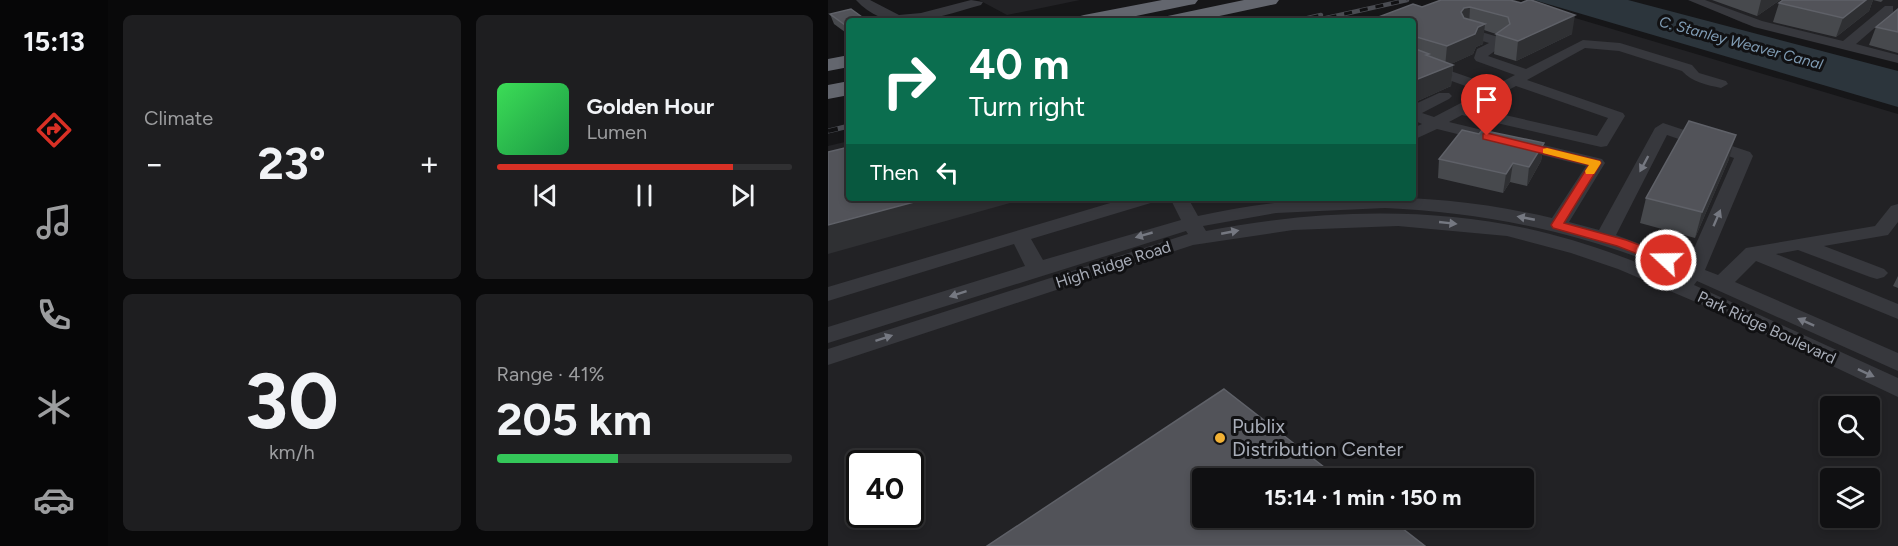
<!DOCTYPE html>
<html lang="en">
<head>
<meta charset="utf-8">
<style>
  body { margin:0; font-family:Figtree,sans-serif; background:#1e1e20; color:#f1f3f6; height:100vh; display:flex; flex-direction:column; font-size:22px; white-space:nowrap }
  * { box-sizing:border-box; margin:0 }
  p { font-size:20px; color:#9c9d9f }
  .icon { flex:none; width:33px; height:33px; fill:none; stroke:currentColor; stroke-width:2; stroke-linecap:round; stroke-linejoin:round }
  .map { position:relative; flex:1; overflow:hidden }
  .drawer { display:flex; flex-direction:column; gap:15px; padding:15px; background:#09090a; width:720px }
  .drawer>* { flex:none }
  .hud { position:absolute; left:18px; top:18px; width:570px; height:183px; border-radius:6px; box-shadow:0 3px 9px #0003,0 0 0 2px #303032; background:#0b6e4f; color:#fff; overflow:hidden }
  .tools { position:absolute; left:992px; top:396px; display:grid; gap:12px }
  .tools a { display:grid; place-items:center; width:60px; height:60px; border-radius:6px; background:#101012; box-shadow:0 3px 9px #0003,0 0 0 2px #303032; font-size:30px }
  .speed { position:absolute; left:18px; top:450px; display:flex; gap:12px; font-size:30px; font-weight:700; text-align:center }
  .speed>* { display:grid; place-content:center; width:78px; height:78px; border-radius:50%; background:#101012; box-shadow:0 3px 9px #0003,0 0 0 2px #303032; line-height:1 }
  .speed .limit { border:3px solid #111; border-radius:9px; background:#fff; color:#111 }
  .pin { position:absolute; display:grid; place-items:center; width:51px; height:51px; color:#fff; margin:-62px -26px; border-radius:50% 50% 50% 0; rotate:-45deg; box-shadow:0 0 6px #0007 }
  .pin .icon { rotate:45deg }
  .me { position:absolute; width:66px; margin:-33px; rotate:291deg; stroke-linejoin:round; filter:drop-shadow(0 0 4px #0008) }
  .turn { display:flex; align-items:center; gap:21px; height:126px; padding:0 24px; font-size:27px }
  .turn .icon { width:78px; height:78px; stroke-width:2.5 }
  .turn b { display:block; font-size:42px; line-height:51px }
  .then { display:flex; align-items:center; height:57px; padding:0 24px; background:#0003; gap:12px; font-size:22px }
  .big { font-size:45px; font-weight:700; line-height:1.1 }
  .drawer .tile { flex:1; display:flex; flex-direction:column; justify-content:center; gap:9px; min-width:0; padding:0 21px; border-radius:9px; background:#1e1e20 }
  .drawer .dial { align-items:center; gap:0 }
  .dial b { font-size:78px; line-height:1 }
  .song { display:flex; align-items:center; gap:18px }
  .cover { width:72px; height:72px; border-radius:9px; background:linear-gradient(135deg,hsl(130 70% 55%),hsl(140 70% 35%)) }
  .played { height:6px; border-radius:3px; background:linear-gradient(90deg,#d93025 80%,#303032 80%) }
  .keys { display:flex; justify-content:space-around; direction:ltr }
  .heat { display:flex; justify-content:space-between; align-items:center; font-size:33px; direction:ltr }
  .charge { height:9px; border-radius:4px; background:linear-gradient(90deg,#34c759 41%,#303032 0) }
  .drawer .tiles { flex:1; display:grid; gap:15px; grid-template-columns:repeat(2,1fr) }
  .trip { position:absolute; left:364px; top:468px; width:342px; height:60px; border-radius:6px; background:#101012; box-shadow:0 3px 9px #0003,0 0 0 2px #303032; font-weight:700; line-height:60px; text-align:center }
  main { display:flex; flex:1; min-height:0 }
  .dock { display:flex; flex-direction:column; width:108px; justify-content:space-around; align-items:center; background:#060607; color:#9c9d9f }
  .dock .icon { width:42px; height:42px }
  .dock .on { color:#d93025 }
  .dock b { font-size:27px; color:#f1f3f6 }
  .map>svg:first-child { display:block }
  .built { fill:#222225; fill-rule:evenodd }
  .water { fill:#2c353c }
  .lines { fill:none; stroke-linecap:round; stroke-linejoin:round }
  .minor { fill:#37383d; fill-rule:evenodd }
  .highway { fill:#63666e; fill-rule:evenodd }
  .rail-far1-casing { stroke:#4a4c52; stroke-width:4.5 }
  .rail-casing { stroke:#4a4c52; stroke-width:5 }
  .rail-far1 { stroke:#111113; stroke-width:3; stroke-dasharray:8; stroke-linecap:butt }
  .rail { stroke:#111113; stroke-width:4; stroke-dasharray:10; stroke-linecap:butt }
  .wall { fill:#47494d }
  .shaded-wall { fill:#2f3033 }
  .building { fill:#525359; stroke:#5f6168; stroke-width:1.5 }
  .oneway { fill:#757881 }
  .route { fill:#d93025; stroke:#8d1f18; stroke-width:1.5 }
  .slow { fill:#f59e0b }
  .poi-dot { fill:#f2b134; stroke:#111113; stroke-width:2 }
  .labels { text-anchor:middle; stroke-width:6; stroke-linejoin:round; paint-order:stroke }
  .far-water-label { font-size:15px; font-style:italic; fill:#7f9bb3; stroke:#111113 }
  .street-label { font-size:16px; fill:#a8adb8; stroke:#111113 }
  .near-poi-label { font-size:20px; fill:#a8adb8; stroke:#111113; text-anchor:start }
</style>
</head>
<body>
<main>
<nav class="dock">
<b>15:13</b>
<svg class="icon on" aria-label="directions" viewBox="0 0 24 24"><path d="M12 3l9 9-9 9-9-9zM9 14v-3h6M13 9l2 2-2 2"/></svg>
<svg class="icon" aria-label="music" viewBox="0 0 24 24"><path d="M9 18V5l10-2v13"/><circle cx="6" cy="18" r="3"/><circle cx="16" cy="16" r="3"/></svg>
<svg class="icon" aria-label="phone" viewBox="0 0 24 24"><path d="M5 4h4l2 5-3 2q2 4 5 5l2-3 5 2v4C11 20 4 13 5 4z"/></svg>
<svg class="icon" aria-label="climate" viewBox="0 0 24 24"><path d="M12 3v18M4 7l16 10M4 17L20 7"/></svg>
<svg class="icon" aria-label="car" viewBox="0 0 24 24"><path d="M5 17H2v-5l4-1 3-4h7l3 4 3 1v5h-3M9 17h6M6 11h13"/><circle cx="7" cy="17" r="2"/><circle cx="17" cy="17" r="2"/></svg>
</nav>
<section class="drawer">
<div class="tiles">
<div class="tile"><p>Climate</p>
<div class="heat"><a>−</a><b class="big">23°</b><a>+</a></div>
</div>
<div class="tile">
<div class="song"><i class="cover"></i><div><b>Golden Hour</b><p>Lumen</p></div></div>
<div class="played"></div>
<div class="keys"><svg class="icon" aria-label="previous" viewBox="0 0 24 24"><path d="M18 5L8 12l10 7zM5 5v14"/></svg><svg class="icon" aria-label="pause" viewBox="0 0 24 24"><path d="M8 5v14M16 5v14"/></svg><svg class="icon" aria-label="next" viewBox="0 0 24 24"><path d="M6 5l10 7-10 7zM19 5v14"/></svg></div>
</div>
<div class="tile dial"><b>30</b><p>km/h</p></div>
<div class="tile"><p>Range · 41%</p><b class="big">205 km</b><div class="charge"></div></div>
</div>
</section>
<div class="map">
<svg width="1070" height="546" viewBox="0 0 1070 546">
  <rect width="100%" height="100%" fill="#161618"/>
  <!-- built -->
  <g class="built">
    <path d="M 151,0 L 252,0 L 179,15 Z"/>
    <path d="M 622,0 L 687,0 L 1070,114 L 1070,546 L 0,546 L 0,146 L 21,141 L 21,198 L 585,198 L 585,21 L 533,21 ZM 1002,406 L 1041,406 L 1041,446 L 1002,446 ZM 32,464 L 82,464 L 82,514 L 32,514 ZM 375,478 L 696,478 L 696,518 L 375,518 ZM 1002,478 L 1041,478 L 1041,518 L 1002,518 Z"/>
    <path d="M 864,0 L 1070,0 L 1070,62 L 915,23 Z"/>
  </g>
  <!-- water -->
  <path class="water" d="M 706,0 L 800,0 L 1070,71 L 1070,107 Z"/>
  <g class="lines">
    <!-- minor -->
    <g class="minor">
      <path d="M 28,0 L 42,0 L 71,15 L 93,13 L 143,0 L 155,2 L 153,5 C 112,16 62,38 28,0 Z"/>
      <path d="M 860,0 L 877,0 L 934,21 L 1015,41 L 1057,6 L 1065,6 L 1065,12 L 1028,44 L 1070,55 L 1070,63 L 926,27 Z"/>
      <path d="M 640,28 L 677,39 L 679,42 L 660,56 L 698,69 L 755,40 L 792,43 L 864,65 L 871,73 L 898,81 L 900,84 L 893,88 C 879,85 864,82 854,71 L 791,51 L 757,48 L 699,80 L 795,113 L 797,116 L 779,146 L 773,147 L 634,115 L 621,122 L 774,159 L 777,163 L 741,222 L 771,230 L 827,128 L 835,123 L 922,152 L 925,156 L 877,270 L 890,275 L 918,248 L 1047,226 L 1063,206 L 1070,204 L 1070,222 L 1060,235 L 996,246 L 1056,269 L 1060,273 L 1056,277 L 1049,279 L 1042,277 L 970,250 L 948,254 L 1070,304 L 1070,319 L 928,261 L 907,282 L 1070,353 L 1070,371 L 869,281 L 866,285 L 1070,378 L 1070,397 L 882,308 L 790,269 L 743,253 L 679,236 L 570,226 L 465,230 L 365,245 L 0,365 L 0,349 L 360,234 L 358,231 L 0,343 L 0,327 L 197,266 L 186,244 L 0,301 L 0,287 L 299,198 L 328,198 L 326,202 L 203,239 L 215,260 L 353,220 L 342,198 L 360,198 L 370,216 C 486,190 608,191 724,218 L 758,166 L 609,129 L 585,140 L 585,128 L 594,124 L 585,120 L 585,105 L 611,93 L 621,93 L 624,96 L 621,99 L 594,113 L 606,117 L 654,92 L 585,67 L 585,58 L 666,86 L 687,75 L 648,61 L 646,58 L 649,49 L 661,43 L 635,35 L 634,32 L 635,29 ZM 688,86 L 780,118 L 769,136 L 646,108 ZM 839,135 L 906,158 L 860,262 L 788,235 ZM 557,208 C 661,213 757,233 852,274 L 849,278 C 799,258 749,239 697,228 C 592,206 482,211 378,231 L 375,226 L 448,213 Z"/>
    </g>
    <!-- highway -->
    <g class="highway">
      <path d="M 334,0 L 370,0 L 367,4 L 361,5 L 284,21 L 247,21 L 249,17 L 256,15 Z"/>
      <path d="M 416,0 L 451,0 L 448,4 L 368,21 L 333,21 L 335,17 Z"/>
      <path d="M 21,55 L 21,67 L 0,71 L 0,59 Z"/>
      <path d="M 21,81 L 21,95 L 0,99 L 0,85 Z"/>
    </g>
    <defs>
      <g id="rail-far1">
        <path d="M 467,21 L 493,15"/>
        <path d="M 485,21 L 579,0"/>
      </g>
      <path id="rail" d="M 0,131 L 21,126"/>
    </defs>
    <!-- rail-far1 casing -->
    <use href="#rail-far1" class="rail-far1-casing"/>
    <!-- rail casing -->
    <use href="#rail" class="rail-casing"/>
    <!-- rail-far1 -->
    <use href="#rail-far1" class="rail-far1"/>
    <!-- rail -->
    <use href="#rail" class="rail"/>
  </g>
  <!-- wall -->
  <g class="wall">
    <path d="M 682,0 L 744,34 L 688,61 L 666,54 L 668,34 L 656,30 L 655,44 L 648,47 L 645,54 L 623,64 L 625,65 L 623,86 L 585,103 L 585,21 L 594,7 Z"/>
    <path d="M 884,0 L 952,0 L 929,16 Z"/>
    <path d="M 955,0 L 1055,0 L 1053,2 L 1045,0 L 1041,11 L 1008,37 L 945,22 L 951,3 Z"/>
    <path d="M 1070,9 L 1070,53 L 1041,45 L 1048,27 Z"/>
    <path d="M 2,14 L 21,21 L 21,35 L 6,24 Z"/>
    <path d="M 716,143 L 713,161 L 699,186 L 682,182 L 675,193 L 610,178 L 611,159 Z"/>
    <path d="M 901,159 L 867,238 L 812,223 L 818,198 Z"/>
    <path d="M 1070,276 L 1070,288 L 1065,286 Z"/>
  </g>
  <!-- shaded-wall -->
  <g class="shaded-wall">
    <path d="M 933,0 L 952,0 L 929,16 Z"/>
    <path d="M 1038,0 L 1045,0 L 1041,11 L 1008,37 L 1015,18 Z"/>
    <path d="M 642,7 L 641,26 L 633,12 L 636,8 Z"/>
    <path d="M 747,15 L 744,34 L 688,61 L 690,41 Z"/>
    <path d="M 21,24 L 21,35 L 17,25 Z"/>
    <path d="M 657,24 L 655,44 L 648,47 L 645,54 L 617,67 L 619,46 Z"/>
    <path d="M 625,65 L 623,86 L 585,103 L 585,81 Z"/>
    <path d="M 908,135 L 901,159 L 867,238 L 874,212 Z"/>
    <path d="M 716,143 L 713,161 L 699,186 L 701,167 Z"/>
    <path d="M 685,163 L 682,182 L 675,193 L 678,174 Z"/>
    <path d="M 101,198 L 200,198 L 0,254 L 0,225 Z"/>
  </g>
  <!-- building -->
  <g class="building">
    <path d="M 613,0 L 682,0 L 693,3 L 700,0 L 703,0 L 747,15 L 690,41 L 668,34 L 682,24 L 680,17 L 642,7 L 636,8 L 633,12 L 636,18 L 657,24 L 650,27 L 647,34 L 619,46 L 585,36 L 585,21 L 540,21 L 585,4 L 594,7 Z"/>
    <path d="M 955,0 L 1038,0 L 1015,18 L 951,3 Z"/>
    <path d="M 23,9 L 38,20 L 34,21 L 21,21 L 21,24 L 17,25 L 2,14 Z"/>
    <path d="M 1070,9 L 1070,32 L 1048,27 Z"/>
    <path d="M 585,48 L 601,54 L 598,55 L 625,65 L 585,81 Z"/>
    <path d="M 861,121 L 908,135 L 874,212 L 818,198 Z"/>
    <path d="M 634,130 L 651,134 L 654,130 L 716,143 L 701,167 L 685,163 L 678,174 L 611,159 Z"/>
    <path d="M 21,147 L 21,198 L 101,198 L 0,225 L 0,152 Z"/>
    <path d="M 396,389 L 510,478 L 375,478 L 375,518 L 561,518 L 597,546 L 159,546 Z"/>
  </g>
  <!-- one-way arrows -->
  <defs><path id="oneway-solid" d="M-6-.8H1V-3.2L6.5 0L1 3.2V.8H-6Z" transform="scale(1.5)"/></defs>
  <g class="oneway">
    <use href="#oneway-solid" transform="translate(816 164) rotate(118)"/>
    <use href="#oneway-solid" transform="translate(698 218) rotate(-169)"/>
    <use href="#oneway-solid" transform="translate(889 218) rotate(-67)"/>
    <use href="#oneway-solid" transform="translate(620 223) rotate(6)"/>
    <use href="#oneway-solid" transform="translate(402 232) rotate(-11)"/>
    <use href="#oneway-solid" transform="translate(316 235) rotate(164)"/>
    <use href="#oneway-solid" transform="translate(130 294) rotate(162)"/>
    <use href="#oneway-solid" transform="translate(978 322) rotate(-156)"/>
    <use href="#oneway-solid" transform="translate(56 338) rotate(-18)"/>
    <use href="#oneway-solid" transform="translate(1038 373) rotate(25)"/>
  </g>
  <!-- route -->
  <path class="route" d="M 659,133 L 772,161 L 773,163 L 736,223 L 798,240 L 843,257 L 845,260 L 843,263 L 833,263 L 789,246 L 725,228 L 723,225 L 761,165 L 655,139 L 655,134 Z"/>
  <!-- slow -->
  <path class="slow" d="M 719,148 L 772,161 L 773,163 L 766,174 L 758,174 L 757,171 L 761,165 L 715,153 L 715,149 Z"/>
  <!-- markers -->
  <circle class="poi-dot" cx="392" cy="438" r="6"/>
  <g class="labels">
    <!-- far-water labels -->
    <g class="far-water-label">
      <text transform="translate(913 43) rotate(15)" y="5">C. Stanley Weaver Canal</text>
    </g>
    <!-- street labels -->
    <g class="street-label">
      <text transform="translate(285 264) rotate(-18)" y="6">High Ridge Road</text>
      <text transform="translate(939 327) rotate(25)" y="6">Park Ridge Boulevard</text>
    </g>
    <!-- near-poi labels -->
    <g class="near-poi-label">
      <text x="404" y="433">Publix<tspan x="404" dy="23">Distribution Center</tspan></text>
    </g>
  </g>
</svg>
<div class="tools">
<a><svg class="icon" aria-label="search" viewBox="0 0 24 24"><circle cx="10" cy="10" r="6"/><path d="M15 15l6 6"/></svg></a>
<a><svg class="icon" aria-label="layers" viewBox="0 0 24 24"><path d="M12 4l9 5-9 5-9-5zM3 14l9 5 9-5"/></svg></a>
</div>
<div class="speed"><div class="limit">40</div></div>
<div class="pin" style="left:659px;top:136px;background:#d93025"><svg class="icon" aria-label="arrive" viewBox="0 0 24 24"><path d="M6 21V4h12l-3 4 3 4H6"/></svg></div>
<svg class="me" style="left:838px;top:260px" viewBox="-20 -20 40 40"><circle r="17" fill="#d93025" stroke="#fff" stroke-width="3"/><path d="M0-11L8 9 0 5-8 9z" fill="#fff"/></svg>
<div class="trip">15:14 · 1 min · 150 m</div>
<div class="hud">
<div class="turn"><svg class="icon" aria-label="right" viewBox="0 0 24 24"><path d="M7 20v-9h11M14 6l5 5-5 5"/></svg><div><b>40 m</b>Turn right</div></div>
<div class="then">Then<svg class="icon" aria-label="left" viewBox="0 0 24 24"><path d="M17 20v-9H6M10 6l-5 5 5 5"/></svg></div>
</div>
</div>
</main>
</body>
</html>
